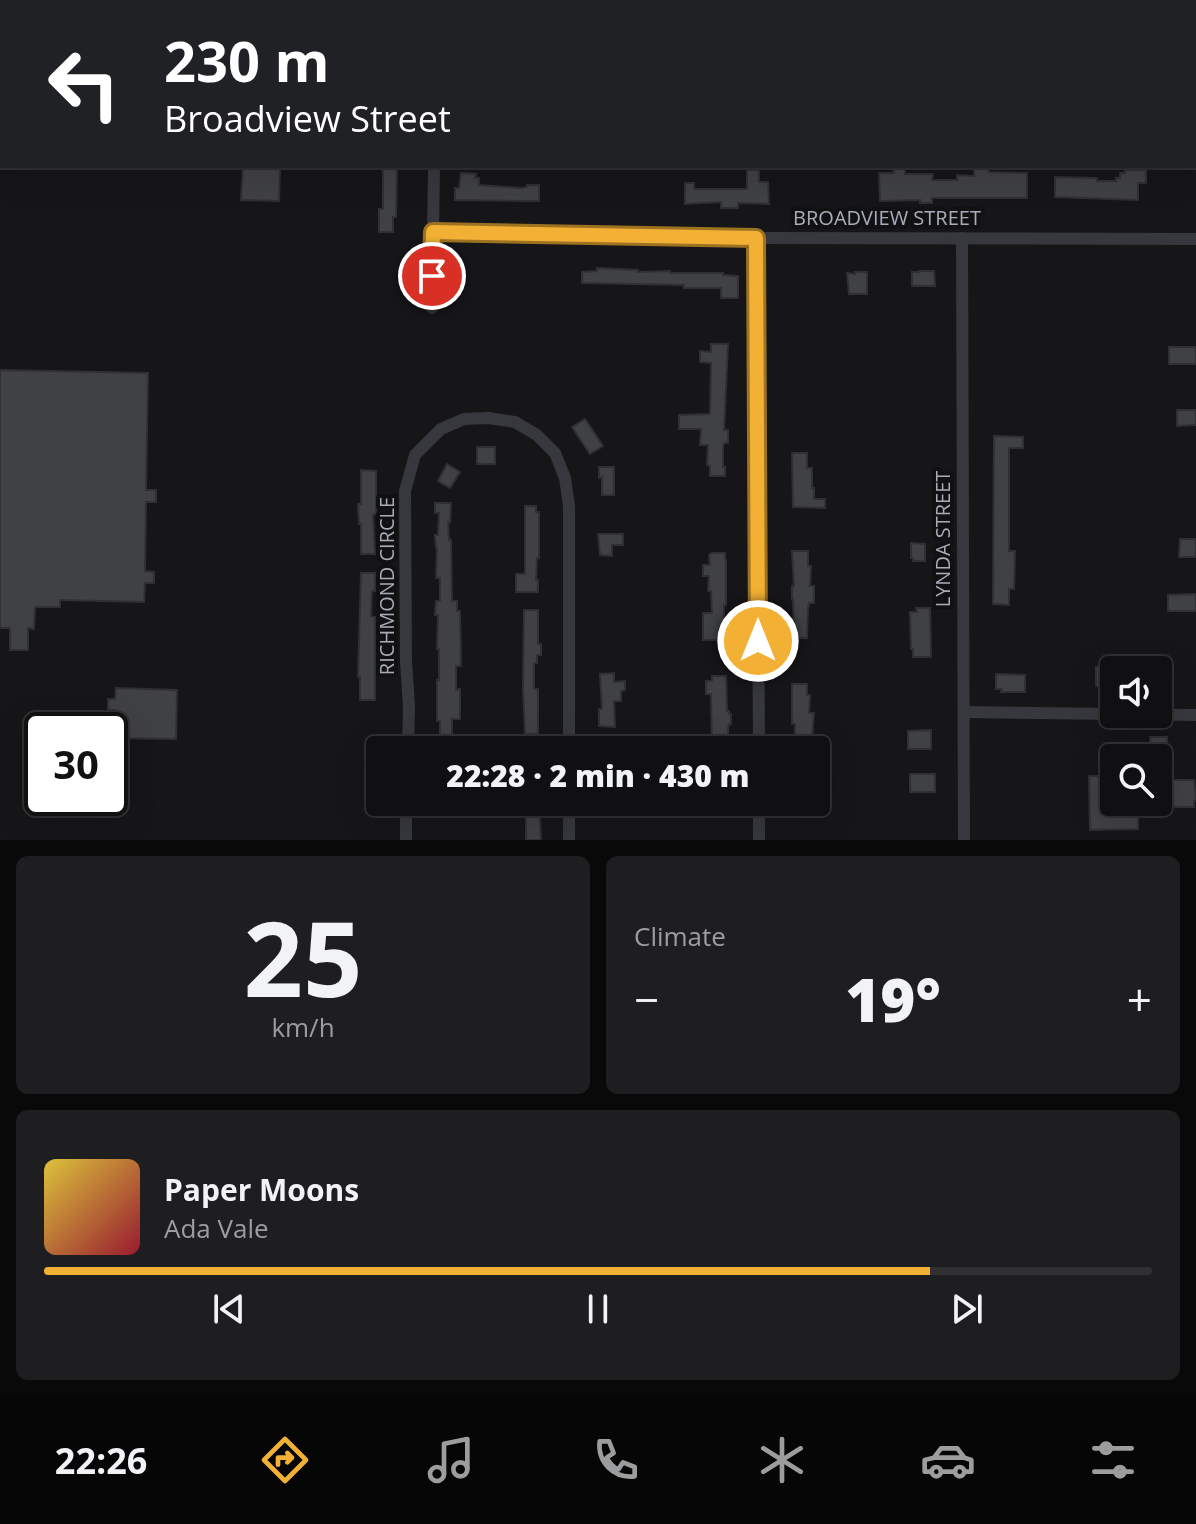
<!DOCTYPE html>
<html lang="en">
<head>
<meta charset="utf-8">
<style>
  body { margin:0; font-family:"Open Sans",sans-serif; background:#1e1e20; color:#f1f3f6; height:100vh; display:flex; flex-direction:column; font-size:30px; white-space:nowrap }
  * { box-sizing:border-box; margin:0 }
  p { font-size:26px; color:#9c9d9f }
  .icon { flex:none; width:44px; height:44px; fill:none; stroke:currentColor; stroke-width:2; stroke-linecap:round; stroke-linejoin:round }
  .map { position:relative; height:840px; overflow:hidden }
  .details { display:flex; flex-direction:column; gap:16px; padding:16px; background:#09090a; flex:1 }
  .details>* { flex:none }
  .guide { position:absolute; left:0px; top:0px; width:1196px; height:168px; box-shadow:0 8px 32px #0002,0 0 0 2px #303032; background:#202124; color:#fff; overflow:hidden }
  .buttons { position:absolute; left:1100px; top:656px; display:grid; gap:16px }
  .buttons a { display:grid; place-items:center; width:72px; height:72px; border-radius:8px; background:#101012; box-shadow:0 8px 32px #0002,0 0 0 2px #303032; font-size:40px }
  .speed { position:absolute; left:24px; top:712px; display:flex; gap:16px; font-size:40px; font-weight:700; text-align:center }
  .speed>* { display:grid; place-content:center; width:104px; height:104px; border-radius:50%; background:#101012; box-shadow:0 8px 32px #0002,0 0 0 2px #303032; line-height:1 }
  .speed .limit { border:4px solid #111; border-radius:12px; background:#fff; color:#111 }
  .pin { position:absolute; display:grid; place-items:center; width:68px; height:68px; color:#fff; margin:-34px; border:4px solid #fff; border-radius:50%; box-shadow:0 2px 8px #0007 }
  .me { position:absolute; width:88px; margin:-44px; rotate:0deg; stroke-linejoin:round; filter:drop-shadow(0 0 6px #0008) }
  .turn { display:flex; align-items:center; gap:28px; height:168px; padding:0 32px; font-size:36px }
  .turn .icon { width:104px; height:104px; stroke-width:2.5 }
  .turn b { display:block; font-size:56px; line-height:68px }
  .big { font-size:60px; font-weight:800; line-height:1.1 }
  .details .tile { flex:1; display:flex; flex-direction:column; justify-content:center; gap:12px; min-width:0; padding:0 28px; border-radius:12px; background:#1e1e20 }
  .details .dial { align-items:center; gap:0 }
  .dial b { font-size:104px; line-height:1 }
  .song { display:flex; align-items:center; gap:24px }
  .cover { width:96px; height:96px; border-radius:12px; background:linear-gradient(135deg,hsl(50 70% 55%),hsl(350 70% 35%)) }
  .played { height:8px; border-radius:4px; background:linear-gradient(90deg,#f2b134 80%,#303032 80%) }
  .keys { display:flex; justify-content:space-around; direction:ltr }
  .heat { display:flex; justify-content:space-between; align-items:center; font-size:44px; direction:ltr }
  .details .tiles { flex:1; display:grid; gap:16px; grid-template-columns:1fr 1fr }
  .tile:last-child { grid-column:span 2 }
  .trip { position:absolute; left:366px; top:736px; width:464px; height:80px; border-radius:8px; background:#101012; box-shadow:0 8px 32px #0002,0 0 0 2px #303032; font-weight:800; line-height:80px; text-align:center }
  .tabs { display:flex; height:128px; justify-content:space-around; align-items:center; background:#060607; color:#9c9d9f }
  .tabs .icon { width:56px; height:56px }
  .tabs .on { color:#f2b134 }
  .tabs b { font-size:36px; color:#f1f3f6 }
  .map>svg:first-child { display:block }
  .building { fill:#404145; stroke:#303034; stroke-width:2 }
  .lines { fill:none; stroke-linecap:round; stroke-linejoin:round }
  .minor { stroke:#37383d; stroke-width:12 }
  .route-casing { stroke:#9d7322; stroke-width:20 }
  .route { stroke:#f2b134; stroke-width:14 }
  .labels { text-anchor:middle; stroke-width:8; stroke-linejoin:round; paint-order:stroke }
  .street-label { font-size:20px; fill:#a8adb8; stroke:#111113 }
</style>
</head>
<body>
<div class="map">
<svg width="1196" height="840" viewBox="0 0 1196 840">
  <rect width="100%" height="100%" fill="#161618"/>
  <!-- building -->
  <g class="building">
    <path d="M 383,166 L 397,166 L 396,217 L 393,217 L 393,232 L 379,232 L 379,209 L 383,209 Z"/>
    <path d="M 893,166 L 905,166 L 905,174 L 933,174 L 932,180 L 957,180 L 957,175 L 974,176 L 974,166 L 986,166 L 985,168 L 989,168 L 989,172 L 1027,173 L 1027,198 L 932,198 L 932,203 L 920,203 L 920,200 L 880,201 L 879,173 L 894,173 Z"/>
    <path d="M 243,167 L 280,168 L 279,201 L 241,200 Z"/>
    <path d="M 747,170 L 759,170 L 759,182 L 768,182 L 769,204 L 738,203 L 738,208 L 721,208 L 721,202 L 685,204 L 685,183 L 694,183 L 694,189 L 747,189 Z"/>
    <path d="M 1125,170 L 1146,170 L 1146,183 L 1138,183 L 1138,200 L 1055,197 L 1055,177 L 1097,178 L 1097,181 L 1116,181 L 1116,178 L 1120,178 L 1120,173 L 1125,173 Z"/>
    <path d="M 461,173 L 476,174 L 475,178 L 479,178 L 479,185 L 522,188 L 527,187 L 527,185 L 539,185 L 539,201 L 455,200 L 455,188 L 459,188 Z"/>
    <path d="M 597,268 L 638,270 L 638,272 L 670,271 L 670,273 L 723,273 L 723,275 L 738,276 L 738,298 L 721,298 L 721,288 L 684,288 L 684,285 L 582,283 L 582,272 L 597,271 Z"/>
    <path d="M 919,271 L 934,271 L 935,286 L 912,286 L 912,272 L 919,272 Z"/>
    <path d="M 855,272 L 867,272 L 867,294 L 849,294 L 847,273 L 855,274 Z"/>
    <path d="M 711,344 L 728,344 L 724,430 L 728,430 L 728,443 L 725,443 L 723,446 L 723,467 L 725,467 L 725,476 L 710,476 L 710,466 L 707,465 L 708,445 L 700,445 L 701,429 L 679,429 L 679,415 L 710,414 L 711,363 L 700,362 L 700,351 L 711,352 Z"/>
    <rect x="1169" y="347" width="27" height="17"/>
    <path d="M 0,370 L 148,373 L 146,490 L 156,490 L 156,502 L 146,502 L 145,571 L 154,572 L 154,583 L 145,583 L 144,602 L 60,600 L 60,607 L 35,607 L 34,629 L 28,628 L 28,650 L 10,650 L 10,628 L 0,628 Z"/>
    <path d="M 1177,410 L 1196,410 L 1196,425 L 1177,426 Z"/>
    <path d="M 585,419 L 603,446 L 590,454 L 572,427 Z"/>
    <path d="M 994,436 L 1023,437 L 1023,448 L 1009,448 L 1009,551 L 1015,551 L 1014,589 L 1009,589 L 1009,605 L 993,604 Z"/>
    <rect x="477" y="447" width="18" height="17"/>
    <path d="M 792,453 L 807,453 L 807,468 L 812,468 L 812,488 L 814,488 L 814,499 L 825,499 L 825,508 L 793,507 Z"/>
    <path d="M 447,464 L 460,472 L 450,488 L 438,481 Z"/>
    <path d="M 599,467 L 614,467 L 614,495 L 602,495 L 602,477 L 599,478 Z"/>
    <path d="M 361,470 L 376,471 L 376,514 L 373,515 L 375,554 L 361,554 L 361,524 L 359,524 L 358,504 L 361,504 Z"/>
    <path d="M 435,503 L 451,503 L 450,522 L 448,522 L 449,540 L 451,540 L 452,601 L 457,601 L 457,611 L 460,611 L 461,666 L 456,666 L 456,690 L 460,689 L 460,719 L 452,719 L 452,750 L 440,750 L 440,721 L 437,721 L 437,680 L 439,680 L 439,649 L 437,649 L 438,615 L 435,615 L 436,601 L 440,601 L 440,578 L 436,578 L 437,548 L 436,548 L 435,535 L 438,535 L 439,513 L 435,513 Z"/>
    <path d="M 525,506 L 536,506 L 536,512 L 539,512 L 539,558 L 537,558 L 536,580 L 538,580 L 538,592 L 516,592 L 516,574 L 525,574 Z"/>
    <path d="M 598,534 L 623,534 L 623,545 L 612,545 L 612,556 L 600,555 Z"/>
    <path d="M 1180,539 L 1196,539 L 1196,557 L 1179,557 Z"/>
    <path d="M 911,543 L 925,544 L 925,561 L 913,561 L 913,558 L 911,558 Z"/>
    <path d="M 792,551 L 808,551 L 808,566 L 811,566 L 810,586 L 814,586 L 814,603 L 809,603 L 809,606 L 808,606 L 807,638 L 794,638 L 793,599 L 792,599 L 792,586 L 794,586 Z"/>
    <path d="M 712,553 L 725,553 L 725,560 L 726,560 L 726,605 L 724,605 L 724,628 L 727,628 L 727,640 L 703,640 L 703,613 L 712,613 L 711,591 L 708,591 L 709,576 L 703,576 L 703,565 L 710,565 L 709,555 Z"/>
    <path d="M 361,573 L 375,573 L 375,591 L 372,591 L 371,616 L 375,617 L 375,700 L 360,700 L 360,677 L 358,677 Z"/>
    <path d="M 1196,594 L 1196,611 L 1168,611 L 1168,595 Z"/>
    <path d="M 916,608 L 930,608 L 931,657 L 913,657 L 913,649 L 911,649 L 910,612 L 917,612 Z"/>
    <path d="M 524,610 L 538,610 L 538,644 L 541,644 L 541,655 L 537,655 L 537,663 L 534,663 L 534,689 L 538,689 L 538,734 L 525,734 L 523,689 Z"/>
    <rect x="1096" y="667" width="18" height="19"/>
    <path d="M 614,673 L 614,682 L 625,681 L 625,690 L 621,691 L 621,701 L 614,701 L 615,727 L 599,726 L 599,709 L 602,709 L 600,674 Z"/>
    <path d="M 996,674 L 1025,675 L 1025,692 L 1001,692 L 1002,689 L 996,689 Z"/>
    <path d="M 712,676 L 726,676 L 727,711 L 729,711 L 729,714 L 731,714 L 731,724 L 729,724 L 728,729 L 728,750 L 712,750 L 711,694 L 706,694 L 706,681 L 712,681 Z"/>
    <path d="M 792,684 L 807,684 L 807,695 L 810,695 L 809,713 L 814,713 L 812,739 L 795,739 L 795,724 L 792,724 Z"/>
    <path d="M 116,688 L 177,690 L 176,739 L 115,738 L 115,710 L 108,710 L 108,699 L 115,699 Z"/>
    <path d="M 931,730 L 931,749 L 908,749 L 908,731 Z"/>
    <path d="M 1150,737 L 1167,737 L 1167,780 L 1194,780 L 1196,801 L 1194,801 L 1194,807 L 1158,807 L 1158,758 L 1150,758 Z"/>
    <rect x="910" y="774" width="25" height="18"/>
    <path d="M 1089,776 L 1114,776 L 1114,802 L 1138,802 L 1138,829 L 1090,830 Z"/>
    <path d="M 526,802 L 539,802 L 541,840 L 526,840 Z"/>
  </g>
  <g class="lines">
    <!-- minor -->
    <g class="minor">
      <path d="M 566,0 L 578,2"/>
      <path d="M 436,2 L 436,0"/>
      <path d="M 1194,21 L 1196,21"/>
      <path d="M 433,232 L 756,238 L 1196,239"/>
      <path d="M 756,238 L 759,750"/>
      <path d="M 962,238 L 964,840"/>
      <path d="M 432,308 L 434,166"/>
      <path d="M 964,712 L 1196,715"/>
      <path d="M 408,750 L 409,707 L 406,661 L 405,491 L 415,455 L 441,429 L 464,419 L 488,418 L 515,422 L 537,435 L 555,453 L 565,478 L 569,506 L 569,750"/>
      <path d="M 406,802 L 406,840"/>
      <path d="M 569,802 L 569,840"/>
      <path d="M 759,802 L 759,840"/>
    </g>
  </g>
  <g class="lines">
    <defs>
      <path id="route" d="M 432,276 L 433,232 L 756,238 L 758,641"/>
    </defs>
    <!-- route casing -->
    <use href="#route" class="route-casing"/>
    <!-- route -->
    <use href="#route" class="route"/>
  </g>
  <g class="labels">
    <!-- street labels -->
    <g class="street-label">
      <text x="887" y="225">BROADVIEW STREET</text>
      <text transform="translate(943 539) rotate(-90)" y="7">LYNDA STREET</text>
      <text transform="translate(387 586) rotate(-90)" y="7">RICHMOND CIRCLE</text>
    </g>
  </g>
</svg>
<div class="buttons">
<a><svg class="icon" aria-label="sound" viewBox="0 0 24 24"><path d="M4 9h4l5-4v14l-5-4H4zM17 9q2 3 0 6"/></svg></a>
<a><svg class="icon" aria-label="search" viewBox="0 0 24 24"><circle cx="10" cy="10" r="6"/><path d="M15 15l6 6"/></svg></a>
</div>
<div class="speed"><div class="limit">30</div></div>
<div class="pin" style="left:432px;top:276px;background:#d93025"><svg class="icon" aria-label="arrive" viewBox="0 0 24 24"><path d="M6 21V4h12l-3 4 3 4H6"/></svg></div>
<svg class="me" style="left:758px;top:641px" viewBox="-20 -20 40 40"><circle r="17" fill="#f2b134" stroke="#fff" stroke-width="3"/><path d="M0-11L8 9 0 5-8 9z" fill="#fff"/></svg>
<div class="trip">22:28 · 2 min · 430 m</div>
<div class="guide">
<div class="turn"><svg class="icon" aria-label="left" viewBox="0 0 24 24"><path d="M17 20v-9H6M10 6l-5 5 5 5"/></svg><div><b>230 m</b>Broadview Street</div></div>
</div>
</div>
<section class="details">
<div class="tiles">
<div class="tile dial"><b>25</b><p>km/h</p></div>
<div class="tile"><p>Climate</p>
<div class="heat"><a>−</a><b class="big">19°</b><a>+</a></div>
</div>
<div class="tile">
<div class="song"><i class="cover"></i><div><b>Paper Moons</b><p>Ada Vale</p></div></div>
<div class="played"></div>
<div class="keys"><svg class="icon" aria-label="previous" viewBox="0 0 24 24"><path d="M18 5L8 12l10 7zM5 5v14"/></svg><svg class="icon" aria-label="pause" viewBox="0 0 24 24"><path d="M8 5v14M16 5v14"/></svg><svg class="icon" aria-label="next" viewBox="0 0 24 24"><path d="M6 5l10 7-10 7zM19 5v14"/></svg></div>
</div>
</div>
</section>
<nav class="tabs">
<b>22:26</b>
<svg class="icon on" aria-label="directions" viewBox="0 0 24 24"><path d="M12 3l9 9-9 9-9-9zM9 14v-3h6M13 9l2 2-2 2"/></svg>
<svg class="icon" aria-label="music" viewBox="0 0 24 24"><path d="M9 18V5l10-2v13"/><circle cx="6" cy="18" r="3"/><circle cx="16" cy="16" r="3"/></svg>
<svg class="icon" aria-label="phone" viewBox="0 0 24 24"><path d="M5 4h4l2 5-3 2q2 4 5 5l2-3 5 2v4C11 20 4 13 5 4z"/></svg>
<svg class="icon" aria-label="climate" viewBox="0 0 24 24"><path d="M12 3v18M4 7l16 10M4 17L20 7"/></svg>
<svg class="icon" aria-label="car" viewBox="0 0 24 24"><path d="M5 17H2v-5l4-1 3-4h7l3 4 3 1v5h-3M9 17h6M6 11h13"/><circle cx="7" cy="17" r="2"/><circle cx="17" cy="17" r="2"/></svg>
<svg class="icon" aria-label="filters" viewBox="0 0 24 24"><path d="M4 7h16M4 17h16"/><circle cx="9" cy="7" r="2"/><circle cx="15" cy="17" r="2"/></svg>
</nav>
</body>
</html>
